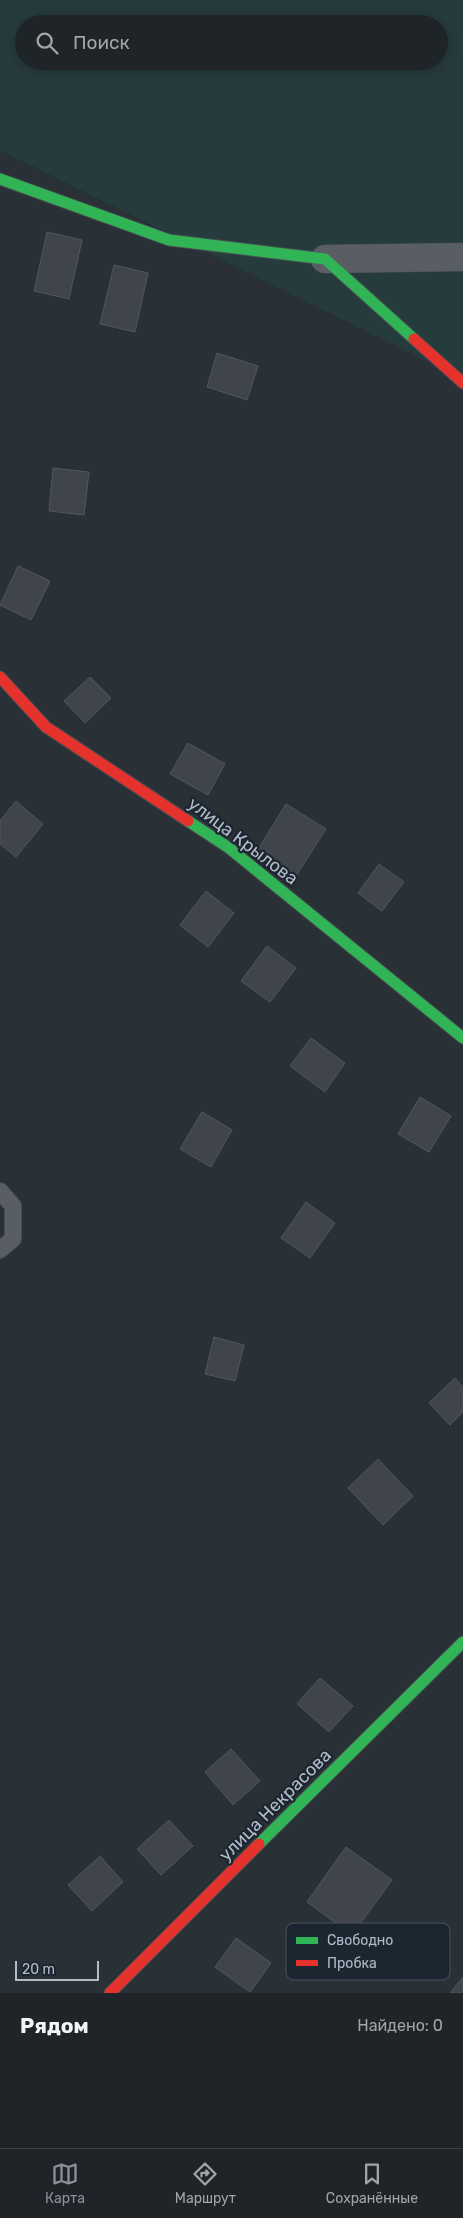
<!DOCTYPE html>
<html lang="ru">
<head>
<meta charset="utf-8">
<style>
	body { margin:0; font-family:Rubik,sans-serif; background:#2c3034; color:#f1f3f6 }
	.scale { position:absolute; left:15px; bottom:12px; width:84px; box-sizing:border-box; padding-left:5px; border:2px solid #b2bcc8; border-top:0; font-size:14px; line-height:18px; white-space:nowrap; color:#b2bcc8; -webkit-text-stroke:4px #1c2631; paint-order:stroke }
	.list { margin:0; padding:0; list-style:none }
	h2 { display:flex; justify-content:space-between; align-items:center; height:65px; margin:0; padding:0 20px; font-size:21px }
	h2 small { font-size:16px; font-weight:400; color:#a1a4a8 }
	.icon { flex:none; width:28px; height:28px; fill:none; stroke:currentColor; stroke-width:2; stroke-linecap:round; stroke-linejoin:round }
	.map { position:relative; flex:none; width:463px; height:1993px; overflow:hidden }
	.search { position:absolute; background:#1f2428; box-shadow:0 2px 12px #0003; left:15px; right:15px; top:15px; height:55px; display:flex; align-items:center; gap:12px; box-sizing:border-box; padding:0 18px; border-radius:28px; color:#a1a4a8; font-size:19px }
	.sheet { height:155px; background:#1f2428 }
	nav { display:flex; justify-content:space-around; align-items:center; box-sizing:border-box; height:70px; border-top:1px solid #3c4145; background:#1f2428; font-size:14px; color:#a1a4a8 }
	nav a { display:grid; justify-items:center; gap:2px }
	nav .on { color:#8c9099 }
	.map>svg:first-child { display:block }
	.green { fill:#263b3c; fill-rule:evenodd }
	.building { fill:#40454b; stroke:#51575e }
	.lines { fill:none; stroke-linecap:round; stroke-linejoin:round }
	.lane-casing { stroke:#474c51; stroke-width:18 }
	.street-casing { stroke:#474c51; stroke-width:29 }
	.fast-casing { stroke:#474c51; stroke-width:13 }
	.jam-casing { stroke:#474c51; stroke-width:13 }
	.lane { stroke:#595e64; stroke-width:16 }
	.street { stroke:#595e64; stroke-width:28 }
	.fast { stroke:#30b455; stroke-width:11 }
	.jam { stroke:#e5322d; stroke-width:11 }
	.labels { text-anchor:middle; dominant-baseline:central; stroke-width:4.5; stroke-linejoin:round; paint-order:stroke }
	.street-label { font-size:18px; fill:#b2bcc8; stroke:#1c2631 }
	.key { fill:#1c2631; stroke:#49535e; stroke-width:1 }
	.key-label { font-size:14px; fill:#b2bcc8 }
</style>
</head>
<body>
<div class="map">
<svg width="463" height="1993" viewBox="0 0 463 1993">
	<rect width="100%" height="100%" fill="#293036"/>
	<path class="green" d="M0,0H463V379L0,150ZM24,24H439V61H24Z"/>
	<path class="building" d="M47,232L82,240L69,299L34,291Z
		M114,265L148,273L135,332L100,324Z
		M217,353L258,366L247,400L207,387Z
		M53,468L89,472L84,515L49,511Z
		M18,566L50,581L31,620L0,605Z
		M90,677L111,698L85,723L64,701Z
		M188,743L225,764L208,795L170,774Z
		M16,801L43,824L16,857L0,844V821Z
		M286,804L326,829L296,876L257,851Z
		M379,864L404,882L382,911L358,893Z
		M206,891L234,913L208,947L180,925Z
		M267,946L296,968L270,1002L241,981Z
		M311,1038L345,1063L325,1092L290,1066Z
		M420,1097L451,1116L429,1152L398,1134Z
		M202,1112L232,1130L211,1167L180,1149Z
		M306,1202L335,1223L310,1258L281,1238Z
		M214,1337L244,1345L235,1381L205,1374Z
		M455,1378L463,1387V1412L450,1425L429,1403Z
		M378,1459L413,1496L383,1525L348,1488Z
		M320,1678L353,1706L329,1732L297,1704Z
		M231,1749L260,1781L233,1805L205,1772Z
		M169,1820L193,1846L161,1875L137,1849Z
		M346,1847L392,1880L352,1935L307,1902Z
		M100,1856L123,1882L92,1911L68,1885Z
		M236,1938L271,1963L250,1992L215,1967Z
		M463,1977V1993H450Z"/>
	<g class="lines">
		<defs>
			<path id="lane" d="M0,1191L13,1206V1239L0,1250"/>
			<path id="street" d="M325,259L463,257"/>
			<path id="fast" d="M0,179L169,240L325,259L414,339
				M188,821L229,848L463,1038
				M259,1844L463,1642"/>
			<path id="jam" d="M414,339L463,383
				M0,677L46,727L188,821
				M110,1993L259,1844"/>
		</defs>
		<use href="#lane" class="lane-casing"/>
		<use href="#street" class="street-casing"/>
		<use href="#fast" class="fast-casing"/>
		<use href="#jam" class="jam-casing"/>
		<use href="#lane" class="lane"/>
		<use href="#street" class="street"/>
		<use href="#fast" class="fast"/>
		<use href="#jam" class="jam"/>
	</g>
	<g class="labels">
		<g class="street-label">
			<text transform="translate(243 841) rotate(37)">улица Крылова</text>
			<text transform="translate(275 1805) rotate(-45)">улица Некрасова</text>
		</g>
	</g>
	<rect x="286" y="1923" width="164" height="57" rx="8" class="key"/>
	<rect x="296" y="1937" width="22" height="7" fill="#30b455"/>
	<rect x="296" y="1960" width="22" height="6" fill="#e5322d"/>
	<g class="key-label">
		<text x="327" y="1945">Свободно</text>
		<text x="327" y="1968">Пробка</text>
	</g>
</svg>
<div class="scale">20 m</div>
<div class="search"><svg class="icon" aria-label="search" viewBox="0 0 24 24"><circle cx="10" cy="10" r="6"/><path d="M15 15l6 6"/></svg>Поиск</div>
</div>
<section class="sheet">
<h2>Рядом<small>Найдено: 0</small></h2>
<ul class="list">
</ul>
</section>
<nav>
<a class="on"><svg class="icon" aria-label="map" viewBox="0 0 24 24"><path d="M3 6l6-2 6 2 6-2v14l-6 2-6-2-6 2zM9 4v14M15 6v14"/></svg>Карта</a>
<a><svg class="icon" aria-label="directions" viewBox="0 0 24 24"><path d="M12 3l9 9-9 9-9-9zM9 14v-3h6M13 9l2 2-2 2"/></svg>Маршрут</a>
<a><svg class="icon" aria-label="saved" viewBox="0 0 24 24"><path d="M7 4h10v16l-5-4-5 4z"/></svg>Сохранённые</a>
</nav>
</body>
</html>
